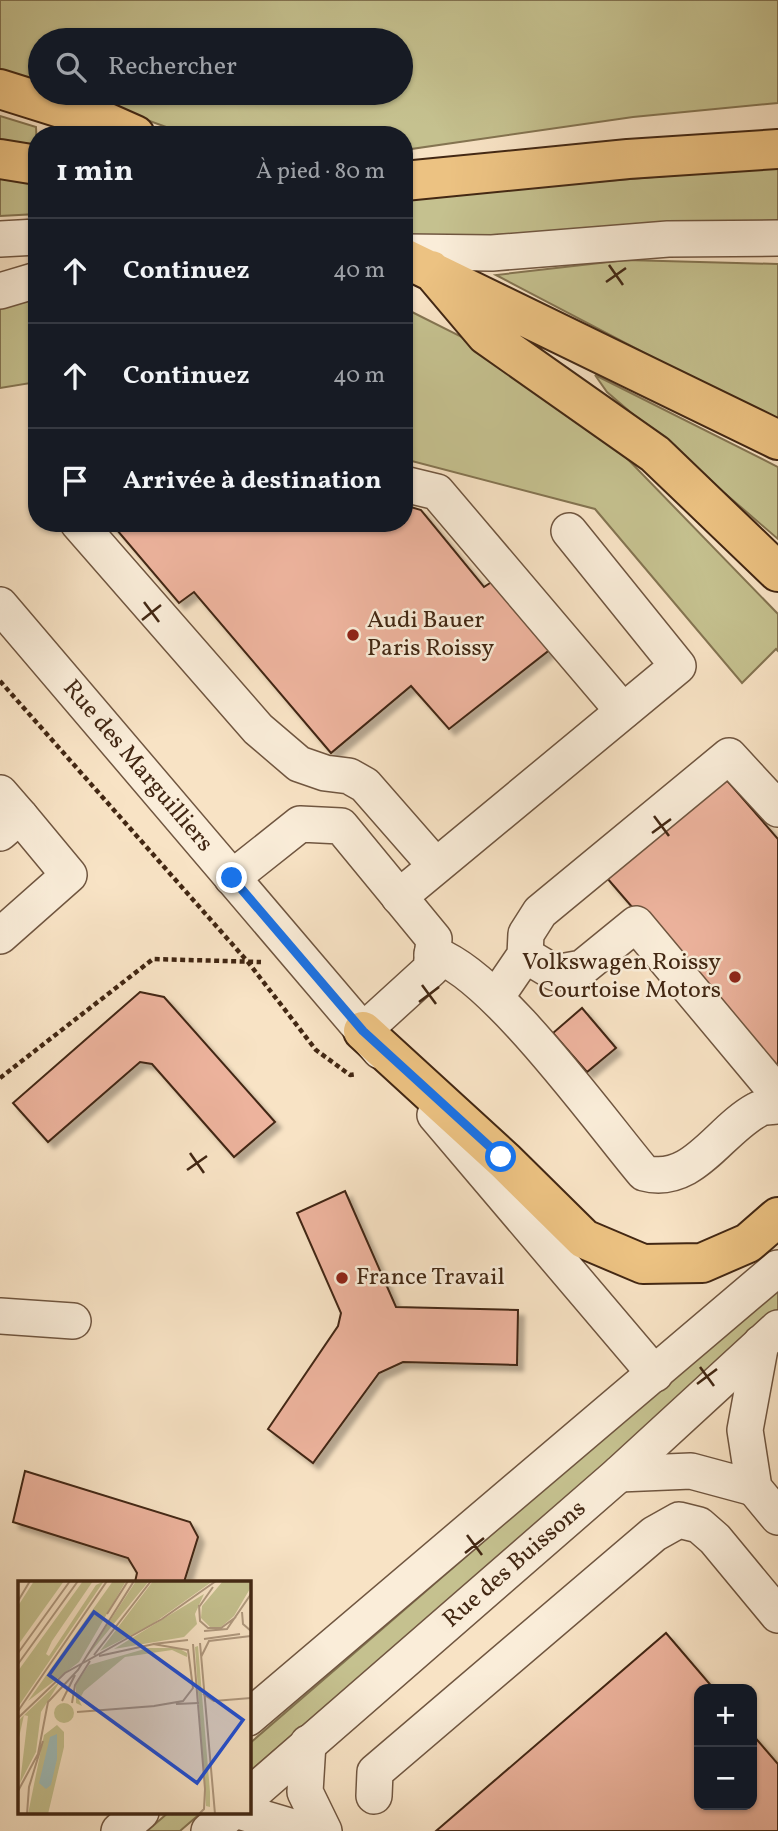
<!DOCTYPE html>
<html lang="fr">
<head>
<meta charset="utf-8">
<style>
	body { margin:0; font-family:Vollkorn,serif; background:#20242c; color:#f1f3f6 }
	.controls { position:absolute; right:21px; bottom:21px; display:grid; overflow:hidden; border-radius:14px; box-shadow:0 2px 5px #0004 }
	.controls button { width:63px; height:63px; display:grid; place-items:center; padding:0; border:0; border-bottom:2px solid #363941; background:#171b24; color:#f1f3f6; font:35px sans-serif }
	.stop { position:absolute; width:21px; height:21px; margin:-16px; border:5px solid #1a73e8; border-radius:50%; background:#fff }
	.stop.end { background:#1a73e8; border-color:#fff; box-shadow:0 2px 7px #0008 }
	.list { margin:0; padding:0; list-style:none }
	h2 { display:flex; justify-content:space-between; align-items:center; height:91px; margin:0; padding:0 28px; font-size:30px }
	h2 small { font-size:23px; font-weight:400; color:#9ea1a6 }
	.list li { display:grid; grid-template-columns:46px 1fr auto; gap:21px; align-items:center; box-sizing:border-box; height:105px; padding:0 28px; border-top:2px solid #363941 }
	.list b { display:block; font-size:26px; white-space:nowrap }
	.list em { font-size:23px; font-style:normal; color:#9ea1a6 }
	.icon { flex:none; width:38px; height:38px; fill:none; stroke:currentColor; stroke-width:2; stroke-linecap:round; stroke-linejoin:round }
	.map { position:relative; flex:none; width:778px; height:1831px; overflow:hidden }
	.search { position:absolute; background:#171b24; box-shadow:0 2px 5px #0004; left:28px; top:28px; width:385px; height:77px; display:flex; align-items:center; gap:18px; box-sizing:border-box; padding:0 24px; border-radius:38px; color:#9ea1a6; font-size:26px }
	.panel { position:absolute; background:#171b24; box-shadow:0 2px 5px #0004; left:28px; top:126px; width:385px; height:406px; border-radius:28px }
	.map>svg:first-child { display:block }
	.green { fill:#c5c18f; stroke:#847451; stroke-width:2 }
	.building { fill:#edb39d; stroke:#422713; stroke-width:2; filter:url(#shadow) }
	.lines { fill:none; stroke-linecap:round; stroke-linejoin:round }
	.minor-casing { stroke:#705640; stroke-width:38 }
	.major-casing { stroke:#422713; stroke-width:42 }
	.path { stroke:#422713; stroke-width:4.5; stroke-dasharray:5 3.5; stroke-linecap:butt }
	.minor { stroke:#faedd9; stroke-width:35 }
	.major { stroke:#ecc282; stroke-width:38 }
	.route { stroke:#1a73e8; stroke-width:9 }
	.ticks { fill:none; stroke:#422713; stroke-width:2.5 }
	.poi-dot { fill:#8f2418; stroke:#faedd9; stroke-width:2.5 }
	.labels { text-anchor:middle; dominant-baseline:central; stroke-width:5; stroke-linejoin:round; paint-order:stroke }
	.poi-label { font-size:24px; fill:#422713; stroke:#faedd9; text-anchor:start }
	.street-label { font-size:24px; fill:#422713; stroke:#faedd9 }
	.inset-road { fill:none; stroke:#af987e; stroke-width:2 }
	.view { fill:#1d4ed8; fill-opacity:0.15; stroke:#1d4ed8; stroke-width:3.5 }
	.inset-edge { fill:none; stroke:#422713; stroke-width:3.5 }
</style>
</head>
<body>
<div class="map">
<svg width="778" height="1831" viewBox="0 0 778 1831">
	<defs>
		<filter id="shadow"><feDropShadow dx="6" dy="6" stdDeviation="2" flood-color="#0004"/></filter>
	</defs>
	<rect width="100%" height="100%" fill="#f8e3c5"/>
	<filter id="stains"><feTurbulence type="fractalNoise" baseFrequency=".00286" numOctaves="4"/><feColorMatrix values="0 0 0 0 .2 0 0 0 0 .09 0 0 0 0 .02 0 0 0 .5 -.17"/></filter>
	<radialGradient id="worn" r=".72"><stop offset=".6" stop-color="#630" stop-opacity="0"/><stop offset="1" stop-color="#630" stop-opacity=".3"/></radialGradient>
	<path class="green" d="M0,0H778V103L633,117L404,150V135H188L73,93H401V40H40V82L0,69Z
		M0,116L36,127L37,151L0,146Z
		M778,167V223L419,238L404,231V197Z
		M0,173L37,178V214L0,216Z
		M626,260L778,264V423L496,275Z
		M37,288V382L0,388V302Z
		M404,308L460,336L615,446L778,614V651L776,649L742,683L595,509L404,459Z
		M595,375L778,467V539L607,392Z
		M778,1287V1317L249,1772V1744Z
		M169,1812H202L180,1831H147Z"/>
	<path class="building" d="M404,505L421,510L484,587L496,579L552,648L449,729L411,686L331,753L194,592L179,603L111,523H404Z
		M724,777L778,839V1076L607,878Z
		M140,992L164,997L275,1122L234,1157L152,1064L140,1062L48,1142L13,1103Z
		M582,1008L616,1048L587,1072L553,1033Z
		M345,1191L396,1307L518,1310L517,1365L403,1362L379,1373L313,1463L268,1429L338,1326L341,1313L297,1213Z
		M25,1471L190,1522L198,1537L184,1582H135L137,1573L128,1558L13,1522Z
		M666,1633L714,1689H699V1805H752V1734L778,1764V1831H436Z"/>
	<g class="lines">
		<defs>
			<g id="minor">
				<path d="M0,239L37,237"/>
				<path d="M404,252L492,253L668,239L778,238"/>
				<path d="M0,291L37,280"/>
				<path d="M404,484L437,492L623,711"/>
				<path d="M78,523L258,729L299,764L325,773L349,776L365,785L435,865"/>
				<path id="s1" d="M0,605L380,1051"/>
				<path d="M0,793L20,816L0,833"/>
				<path d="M232,878L300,824L341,826L434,939L431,969L363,1031"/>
				<path d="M399,897L678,666L569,531"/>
				<path d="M0,936L69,875L20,816"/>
				<path d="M432,954C492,970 600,1121 644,1173C693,1186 718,1131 757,1110C763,1106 771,1107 778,1106"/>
				<path d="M525,955L555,973L582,968L636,924L778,1094"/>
				<path d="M497,996L525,955L526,934L540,912L729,756L778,809"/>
				<path d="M435,1115L655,1374"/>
				<path d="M0,1316L73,1321"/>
				<path d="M761,1343L745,1430L754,1488L778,1517"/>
				<path d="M619,1474L691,1471L754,1488"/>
				<path d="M248,1718L778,1268"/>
				<path d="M308,1743L305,1792L324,1831"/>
				<path d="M374,1796L375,1772L654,1534L679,1520L699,1525L715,1539L778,1615"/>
				<path id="s2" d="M248,1797L619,1474L778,1328"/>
				<path d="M242,1812L306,1831"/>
				<path d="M119,1831L141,1812"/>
				<path d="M209,1831L232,1812"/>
			</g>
			<path id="major" d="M0,89L108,123L135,135
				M0,159L37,165
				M404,181L628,159L778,149
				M404,258L778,440
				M431,270L486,335L655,454L778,572
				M363,1031L505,1161L584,1239L643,1264L702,1263L748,1243L778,1217"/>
		</defs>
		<use href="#minor" class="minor-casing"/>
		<use href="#major" class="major-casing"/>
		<path class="path" d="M0,681L248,962L316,1050L350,1075L357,1074
			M0,1078L153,959L261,962"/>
		<use href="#minor" class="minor"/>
		<use href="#major" class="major"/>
	</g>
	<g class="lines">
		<path class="route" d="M232,878L363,1031L501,1157"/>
	</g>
	<path class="ticks" d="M609,265L623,285M606,282L626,268M144,602L159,622M142,620L161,605M654,816L669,836M652,833L671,819M422,985L436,1004M419,1002L439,987M190,1153L204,1173M187,1170L207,1156M700,1367L714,1386M697,1384L717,1369M467,1535L482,1555M465,1553L484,1538"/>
	<g class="poi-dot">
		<circle cx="353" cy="635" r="7"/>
		<circle cx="735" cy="977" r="7"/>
		<circle cx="342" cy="1278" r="7"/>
	</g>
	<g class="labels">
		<g class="poi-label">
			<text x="367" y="621">Audi Bauer<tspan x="367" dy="28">Paris Roissy</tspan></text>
			<text x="721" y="963" text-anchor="end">Volkswagen Roissy<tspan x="721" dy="28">Courtoise Motors</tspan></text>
			<text x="356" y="1278">France Travail</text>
		</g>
		<g class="street-label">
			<text stroke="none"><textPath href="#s1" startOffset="212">Rue des Marguilliers</textPath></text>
			<text stroke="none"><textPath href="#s2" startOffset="354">Rue des Buissons</textPath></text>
		</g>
	</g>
	<g transform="translate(18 1581)">
		<rect width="233" height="233" fill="#f8e3c5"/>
		<path d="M16,0H46L0,64V25ZM65,0H75L34,60L28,73L31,75L78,4L86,0L0,126V90ZM95,0H108L61,81L10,120ZM118,0H131L67,78ZM135,0H195L133,44L82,70ZM205,0H233V6L216,35L203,46H192L183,37L184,25ZM186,13L177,33L179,43L166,56L96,68ZM180,65L192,211V226L188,225L177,66ZM130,67H160L169,72V76L154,69L107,76L66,110L61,119L64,125L58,122V103L71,84ZM43,99L23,131L18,171L2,202L10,135L6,134L0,161V141L3,137ZM36 132a10 10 0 1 1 20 0a10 10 0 1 1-20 0ZM39,144L46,151V166L30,233H10L26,154Z" fill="#c5c18f"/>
		<path d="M39,153V178L33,204L28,208L21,202L32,156Z" fill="#9fbdba"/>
		<path class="inset-road" d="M0,20L12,0M181,24L182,40L190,47H203L218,36M181,26L195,6M224,31L225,43L233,50M89,33L110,0M186,50L209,48L233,13M186,58L222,53M182,62L197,233M135,63L170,69L175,107L165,120L136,125M135,63L170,59M175,63L187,208L186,228L181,233M0,72L52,0M76,74L133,0M81,75L136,63M183,76L191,60L233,55M0,83L60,0M185,113L196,120L233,117M44,120L57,94M54,122L57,104L72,80M158,123L181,122M0,130L89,0M59,131L137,125M0,137L47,92L144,38L198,0M0,210L20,173L30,121L60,89L116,0M9,233L11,206L25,160"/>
		<path class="view" d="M76,31L225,139L179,202L31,94Z"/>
		<rect width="233" height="233" class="inset-edge"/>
	</g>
	<rect width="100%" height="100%" filter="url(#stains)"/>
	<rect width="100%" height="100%" fill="url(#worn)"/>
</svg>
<div class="controls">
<button>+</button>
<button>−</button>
</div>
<div class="stop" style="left:501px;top:1157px"></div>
<div class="stop end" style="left:232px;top:878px"></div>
<div class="search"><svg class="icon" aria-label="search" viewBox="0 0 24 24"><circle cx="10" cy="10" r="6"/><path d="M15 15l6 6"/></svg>Rechercher</div>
<section class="panel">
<h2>1 min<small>À pied · 80 m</small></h2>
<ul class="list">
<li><svg class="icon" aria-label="ahead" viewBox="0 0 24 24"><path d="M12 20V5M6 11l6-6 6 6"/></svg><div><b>Continuez</b></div><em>40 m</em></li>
<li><svg class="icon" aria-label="ahead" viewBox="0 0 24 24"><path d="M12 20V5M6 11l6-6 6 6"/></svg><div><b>Continuez</b></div><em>40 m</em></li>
<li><svg class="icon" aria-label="arrive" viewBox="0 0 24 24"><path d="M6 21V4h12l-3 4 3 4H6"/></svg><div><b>Arrivée à destination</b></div></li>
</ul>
</section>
</div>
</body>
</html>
